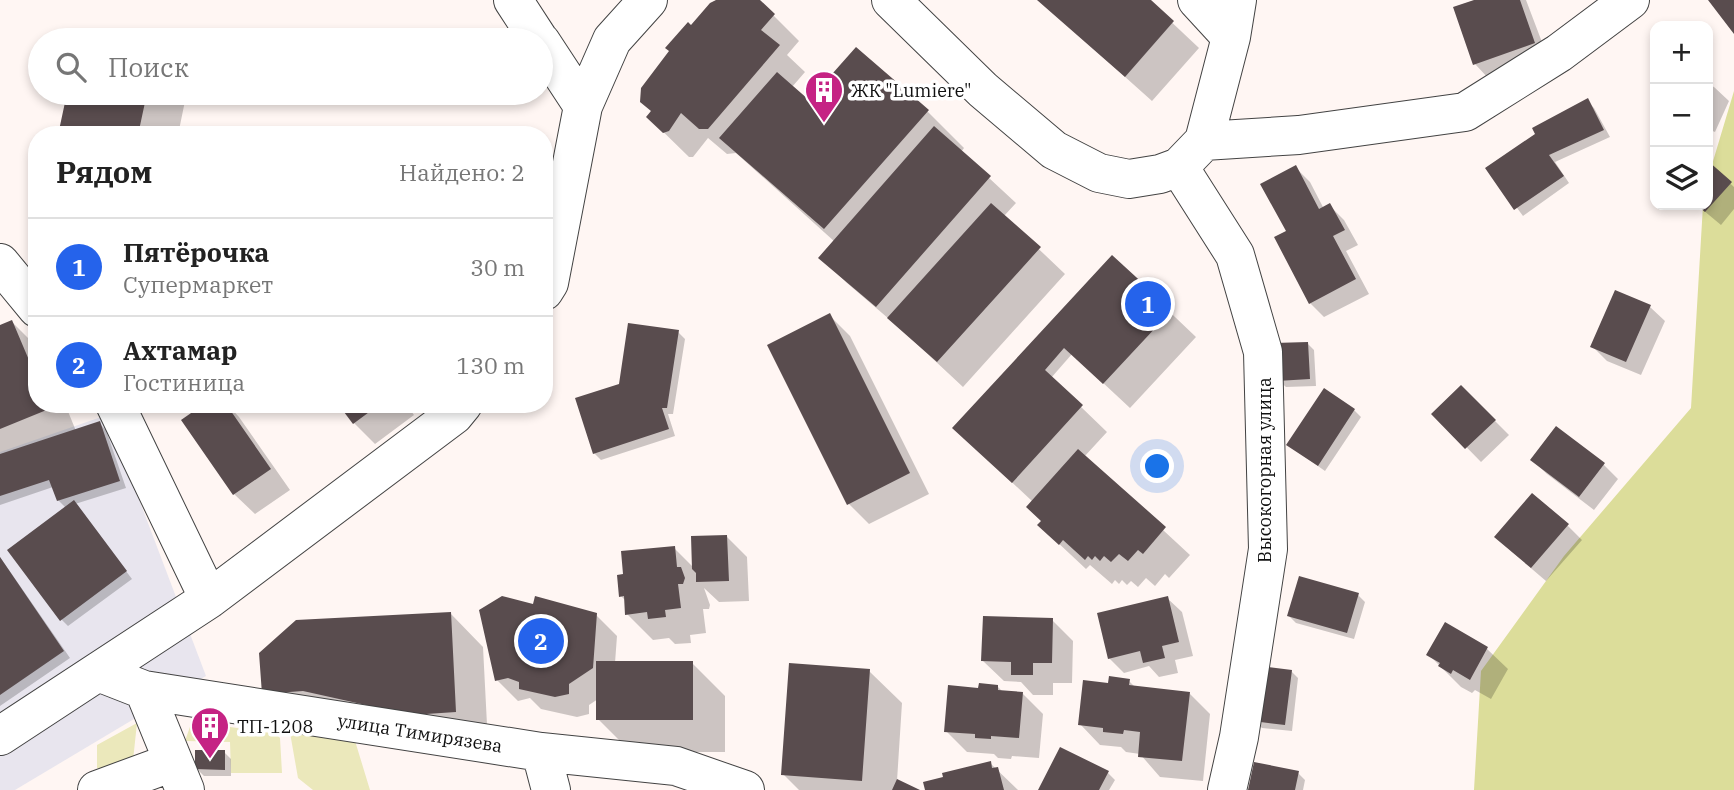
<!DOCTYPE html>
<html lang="ru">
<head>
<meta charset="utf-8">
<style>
	body { margin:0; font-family:"IBM Plex Serif",serif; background:#f2f2f2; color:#222 }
	.controls { position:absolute; right:21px; top:21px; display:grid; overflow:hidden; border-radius:14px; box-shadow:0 4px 10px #0003 }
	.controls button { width:63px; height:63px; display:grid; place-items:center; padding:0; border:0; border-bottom:2px solid #e0e0e0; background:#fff; color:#222; font:35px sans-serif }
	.you { position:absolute; left:1158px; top:467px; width:24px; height:24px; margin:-18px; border:5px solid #fff; border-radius:50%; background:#1a73e8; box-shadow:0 0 0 10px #1a73e833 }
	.badge { display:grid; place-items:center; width:46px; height:46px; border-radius:50%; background:#2563eb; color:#fff; font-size:23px; font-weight:700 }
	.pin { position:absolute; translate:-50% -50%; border:4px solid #fff; box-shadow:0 2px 7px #0006 }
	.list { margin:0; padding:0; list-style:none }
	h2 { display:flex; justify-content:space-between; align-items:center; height:91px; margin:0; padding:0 28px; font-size:30px }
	h2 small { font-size:23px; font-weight:400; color:#767676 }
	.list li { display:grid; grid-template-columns:46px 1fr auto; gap:21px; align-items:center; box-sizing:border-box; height:98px; padding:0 28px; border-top:2px solid #e0e0e0 }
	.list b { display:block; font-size:26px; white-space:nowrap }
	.list p { margin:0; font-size:23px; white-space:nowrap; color:#767676 }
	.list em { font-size:23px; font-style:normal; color:#767676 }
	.icon { flex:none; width:38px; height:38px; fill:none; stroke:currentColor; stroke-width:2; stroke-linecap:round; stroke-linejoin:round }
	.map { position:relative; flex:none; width:1734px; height:790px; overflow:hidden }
	.search { position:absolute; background:#fff; box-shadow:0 4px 10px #0003; left:28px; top:28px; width:525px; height:77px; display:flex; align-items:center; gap:18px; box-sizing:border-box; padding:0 24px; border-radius:38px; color:#767676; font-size:26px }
	.panel { position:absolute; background:#fff; box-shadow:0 4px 10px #0003; left:28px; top:126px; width:525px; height:287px; border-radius:28px }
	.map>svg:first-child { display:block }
	.industrial { fill:#e8e5ee }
	.green { fill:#ebe8bb }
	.forest { fill:#dcdd9a }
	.shadow { fill:#0003 }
	.building { fill:#594c4e }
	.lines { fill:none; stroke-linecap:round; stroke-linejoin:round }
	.minor-casing { stroke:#434343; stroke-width:40 }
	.minor { stroke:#fff; stroke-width:38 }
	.labels { text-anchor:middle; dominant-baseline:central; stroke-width:7; stroke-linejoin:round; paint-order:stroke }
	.poi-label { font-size:18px; fill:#101010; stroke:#fff; text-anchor:start }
	.street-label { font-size:18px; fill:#101010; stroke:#fff }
</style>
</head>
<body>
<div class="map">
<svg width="1734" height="790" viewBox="0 0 1734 790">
	<rect width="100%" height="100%" fill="#fff6f3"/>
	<path class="industrial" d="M107,415L206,676L15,790H0V452Z"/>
	<path class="green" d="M192,721L276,734L280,738L282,773H231L230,742L185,741Z
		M137,723L132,770L97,768V745Z
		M289,727L352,731L370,790H313L298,778Z"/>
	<path class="forest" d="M1734,91V790H1474L1481,671L1564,556L1691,408L1703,205H1708V178Z"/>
	<path class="shadow" d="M719,0H758L799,41L787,55L805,72L792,87L809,103L927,111L964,148L961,152L1016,203L1004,216L1065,274L963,387L903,331L847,283L821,258L835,242L736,153L727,154L708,138L693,157H689L648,117L691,28Z
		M1039,0H1148L1199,48L1152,101Z
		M1479,0H1526L1548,58L1489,79L1475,64Z
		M1708,84L1714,87L1729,101L1715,132L1708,129Z
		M69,93H177L185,101L178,135H59Z
		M1587,101L1594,108L1610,137L1555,162L1569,183L1523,216L1488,169Z
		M1708,163L1734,187V209L1721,225L1697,205H1708Z
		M1295,167L1310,182L1324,209L1330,206L1344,220L1358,245L1346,251L1369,294L1324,317L1310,303L1288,232Z
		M1112,257L1196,337L1130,408L1072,354L1051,378L1107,432L1084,457L1190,555L1169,578L1165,574L1155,586L1146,578L1138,587L1131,581L1127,585L1122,580L1119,584L1115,580L1112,584L1090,565L1086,569L1039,525L1042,522L1033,502L954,428Z
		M1616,292L1650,307L1665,321L1641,375L1607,361L1592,346Z
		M829,315L850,336L929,494L869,524L849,504Z
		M12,322L37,347V404H65L76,431L99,423L106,430L126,488L75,504L132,579L68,626L62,620L66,508L58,500L53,487L0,505V327Z
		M678,332L685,339L673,414H668L675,436L601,460L594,453L621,385Z
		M1307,343L1314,350L1316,386L1286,387L1278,380Z
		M1461,387L1509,435L1481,462L1434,414Z
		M207,404H227L239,417L290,490L255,514L234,494Z
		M340,404H406L414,415L375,444L354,423Z
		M1354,410L1361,417L1325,471L1288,445Z
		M1532,460L1603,464L1618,479L1594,510L1547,474Z
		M1567,525L1582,540L1546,581L1511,551Z
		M726,536L747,557L749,601L719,602L704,588L710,605L709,609H703L706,633L690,635L691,643L675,644L669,638L653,640L627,614L626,601L621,596L625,575L674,548L694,568Z
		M0,557L70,658L0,706Z
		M1358,595L1365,602L1354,639L1296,623L1289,616Z
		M1167,598L1182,612L1193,656L1175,660L1178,673L1159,677L1149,666L1124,673L1109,658Z
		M535,606L596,615L617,636L615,663H692L725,696V752H631L598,719V699L589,705V714L577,717L541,709L530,698L518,701L497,680Z
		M451,614L483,647L488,744L264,693Z
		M1052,620L1073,641L1072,683H1053V695H1033L1021,682L1004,681L983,661Z
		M1445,625L1487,649L1508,669L1491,699L1475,690L1472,693L1461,687L1428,654Z
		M869,671L902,703L897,781L916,790H799L783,774Z
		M1291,671L1298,678L1292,731L1262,728L1255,721Z
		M1129,681L1136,688L1189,693L1210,714L1203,781L1160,777L1140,754L1126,752L1121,747L1100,745L1080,724L1109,685Z
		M997,686L1003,692L1022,693L1043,714L1039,758L1012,756L1011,759L998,758L994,754L967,752L946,731L980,690Z
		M224,752L231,759V776H204L197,769Z
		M990,763L1018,790H927Z
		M1108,773L1115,780L1109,790H1040Z
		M1298,773L1305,780L1303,790H1250Z"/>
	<path class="building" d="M716,0H760L775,14L761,30L780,45L708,129H699L681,113L669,131L663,133L646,117L651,111L640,102L641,88L669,51L665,48L688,22L691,25L710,3Z
		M1037,0H1151L1174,21L1125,77Z
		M1474,0H1520L1535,43L1473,65L1453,7Z
		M1708,0H1734V34Z
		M856,47L929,110L824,229L719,138L777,72L809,100Z
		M67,93H147L138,135H58Z
		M1588,98L1604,130L1549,155L1564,176L1514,210L1485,168L1535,134L1532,128Z
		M934,126L991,176L876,307L818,258Z
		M1708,161L1732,182L1705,212L1697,205H1708Z
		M1296,165L1319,209L1330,203L1345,230L1333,236L1356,279L1309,304L1274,237L1286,231L1260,184Z
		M991,203L1041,247L937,362L887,318Z
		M36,234H37V289L24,287Z
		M1112,255L1172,310L1103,384L1064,348L1045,370L1083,405L1012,483L952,428Z
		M1615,290L1651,305L1626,362L1590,347Z
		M830,313L910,473L847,505L767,345Z
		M12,320L37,379V404H47L49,409L0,429V325Z
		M628,323L679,330L667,408H662L669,429L593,454L575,398L619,384Z
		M1308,342L1310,379L1277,381L1274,343Z
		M1461,385L1496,420L1465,449L1431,414Z
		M1324,388L1355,409L1318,466L1286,445Z
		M204,404H226L271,469L233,495L181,420Z
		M338,404H380L353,424Z
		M100,421L120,481L57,501L49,480L0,496V454Z
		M1556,426L1605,463L1579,497L1530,460Z
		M1078,449L1166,527L1143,554L1138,550L1128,561L1119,554L1111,562L1104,556L1100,561L1095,556L1092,560L1088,556L1085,560L1063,540L1059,545L1037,525L1041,521L1026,507Z
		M1532,493L1569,524L1531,568L1494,537Z
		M74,500L127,571L60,621L7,550Z
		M727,535L729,581L696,582V573L692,569L691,536Z
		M675,546L677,567H681L685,578L683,584H678L681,608L665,610L666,617L648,619L647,612L625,615L624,596L619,597L617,575L623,574L621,551Z
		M0,557L64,651L0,695Z
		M1299,576L1359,593L1347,633L1287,616Z
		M502,596L533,604L535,596L597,613L593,668L569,684V694L555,697L519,689V682L508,678L495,681L479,610Z
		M1168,596L1179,642L1162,646L1165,658L1143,663L1140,651L1108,659L1097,613Z
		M451,612L456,712L411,715L303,691L262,694L259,653L296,620Z
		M983,616L1053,618L1052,663H1033V675H1011V662L981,661Z
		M1445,622L1488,647L1470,680L1453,670L1451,674L1438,666L1440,663L1426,655Z
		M596,661H693V720H596Z
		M789,663L870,669L862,781L781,775Z
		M1260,666L1292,670L1285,725L1253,721Z
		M1109,676L1130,679L1129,685L1190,692L1182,761L1138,757L1140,732L1124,730L1123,734L1103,732V728L1078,725L1083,680L1108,683Z
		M979,683L998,685V690L1023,692L1019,738L991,736V739L975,738V734L944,732L948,685L978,688Z
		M1060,747L1109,771L1099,790H1038Z
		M195,750H225V770L195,769Z
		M991,761L992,768L998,767L1004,790H925L923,782L943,777L942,773Z
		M1254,762L1299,771L1295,790H1248Z
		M897,779L920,790H892Z"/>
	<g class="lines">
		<defs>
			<path id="minor" d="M513,0L539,40
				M891,0L983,90L1054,150L1099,173L1129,179L1160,174L1179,167L1204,141L1231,37L1237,0
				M1197,0L1231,37
				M541,42L583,106
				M1204,141L1299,135L1465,112L1559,53L1630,0
				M1179,167L1235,255L1263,352L1268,549L1239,737L1227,790
				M0,263L37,308
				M544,291L549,283L583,106L612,40L648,0
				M115,404L209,599
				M98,672L144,690L541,752L551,790
				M144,690L185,790
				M0,736L209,599L454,415L463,404
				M541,752L676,766L745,790
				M97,790L173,762"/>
		</defs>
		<use href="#minor" class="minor-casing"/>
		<use href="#minor" class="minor"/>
	</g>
	<defs>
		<symbol id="building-pin" viewBox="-11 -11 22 30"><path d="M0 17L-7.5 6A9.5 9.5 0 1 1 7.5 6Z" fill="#c52384" stroke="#fff"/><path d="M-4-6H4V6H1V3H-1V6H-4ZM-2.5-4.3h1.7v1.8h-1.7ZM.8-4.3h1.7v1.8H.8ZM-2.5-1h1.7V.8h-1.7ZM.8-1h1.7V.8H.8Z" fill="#fff"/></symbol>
	</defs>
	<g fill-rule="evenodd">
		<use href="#building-pin" x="802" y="68" width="44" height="60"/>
		<use href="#building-pin" x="188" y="704" width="44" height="60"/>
	</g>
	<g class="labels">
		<g class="poi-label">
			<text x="851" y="90">ЖК "Lumiere"</text>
			<text x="237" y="726">ТП-1208</text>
		</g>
		<g class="street-label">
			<text transform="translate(1264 470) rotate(-90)">Высокогорная улица</text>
			<text transform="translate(420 733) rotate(9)">улица Тимирязева</text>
		</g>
	</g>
</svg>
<div class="controls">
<button>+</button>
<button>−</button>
<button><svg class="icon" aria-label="layers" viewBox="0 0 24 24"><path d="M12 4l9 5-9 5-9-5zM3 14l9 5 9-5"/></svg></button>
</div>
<div class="you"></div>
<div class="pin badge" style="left:1148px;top:304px">1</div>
<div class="pin badge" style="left:541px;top:641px">2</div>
<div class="search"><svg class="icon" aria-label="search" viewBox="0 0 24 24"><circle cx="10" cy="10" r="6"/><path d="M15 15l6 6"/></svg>Поиск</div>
<section class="panel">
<h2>Рядом<small>Найдено: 2</small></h2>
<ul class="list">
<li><span class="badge">1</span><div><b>Пятёрочка</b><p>Супермаркет</p></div><em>30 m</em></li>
<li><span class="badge">2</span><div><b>Ахтамар</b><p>Гостиница</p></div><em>130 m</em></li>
</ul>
</section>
</div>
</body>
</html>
